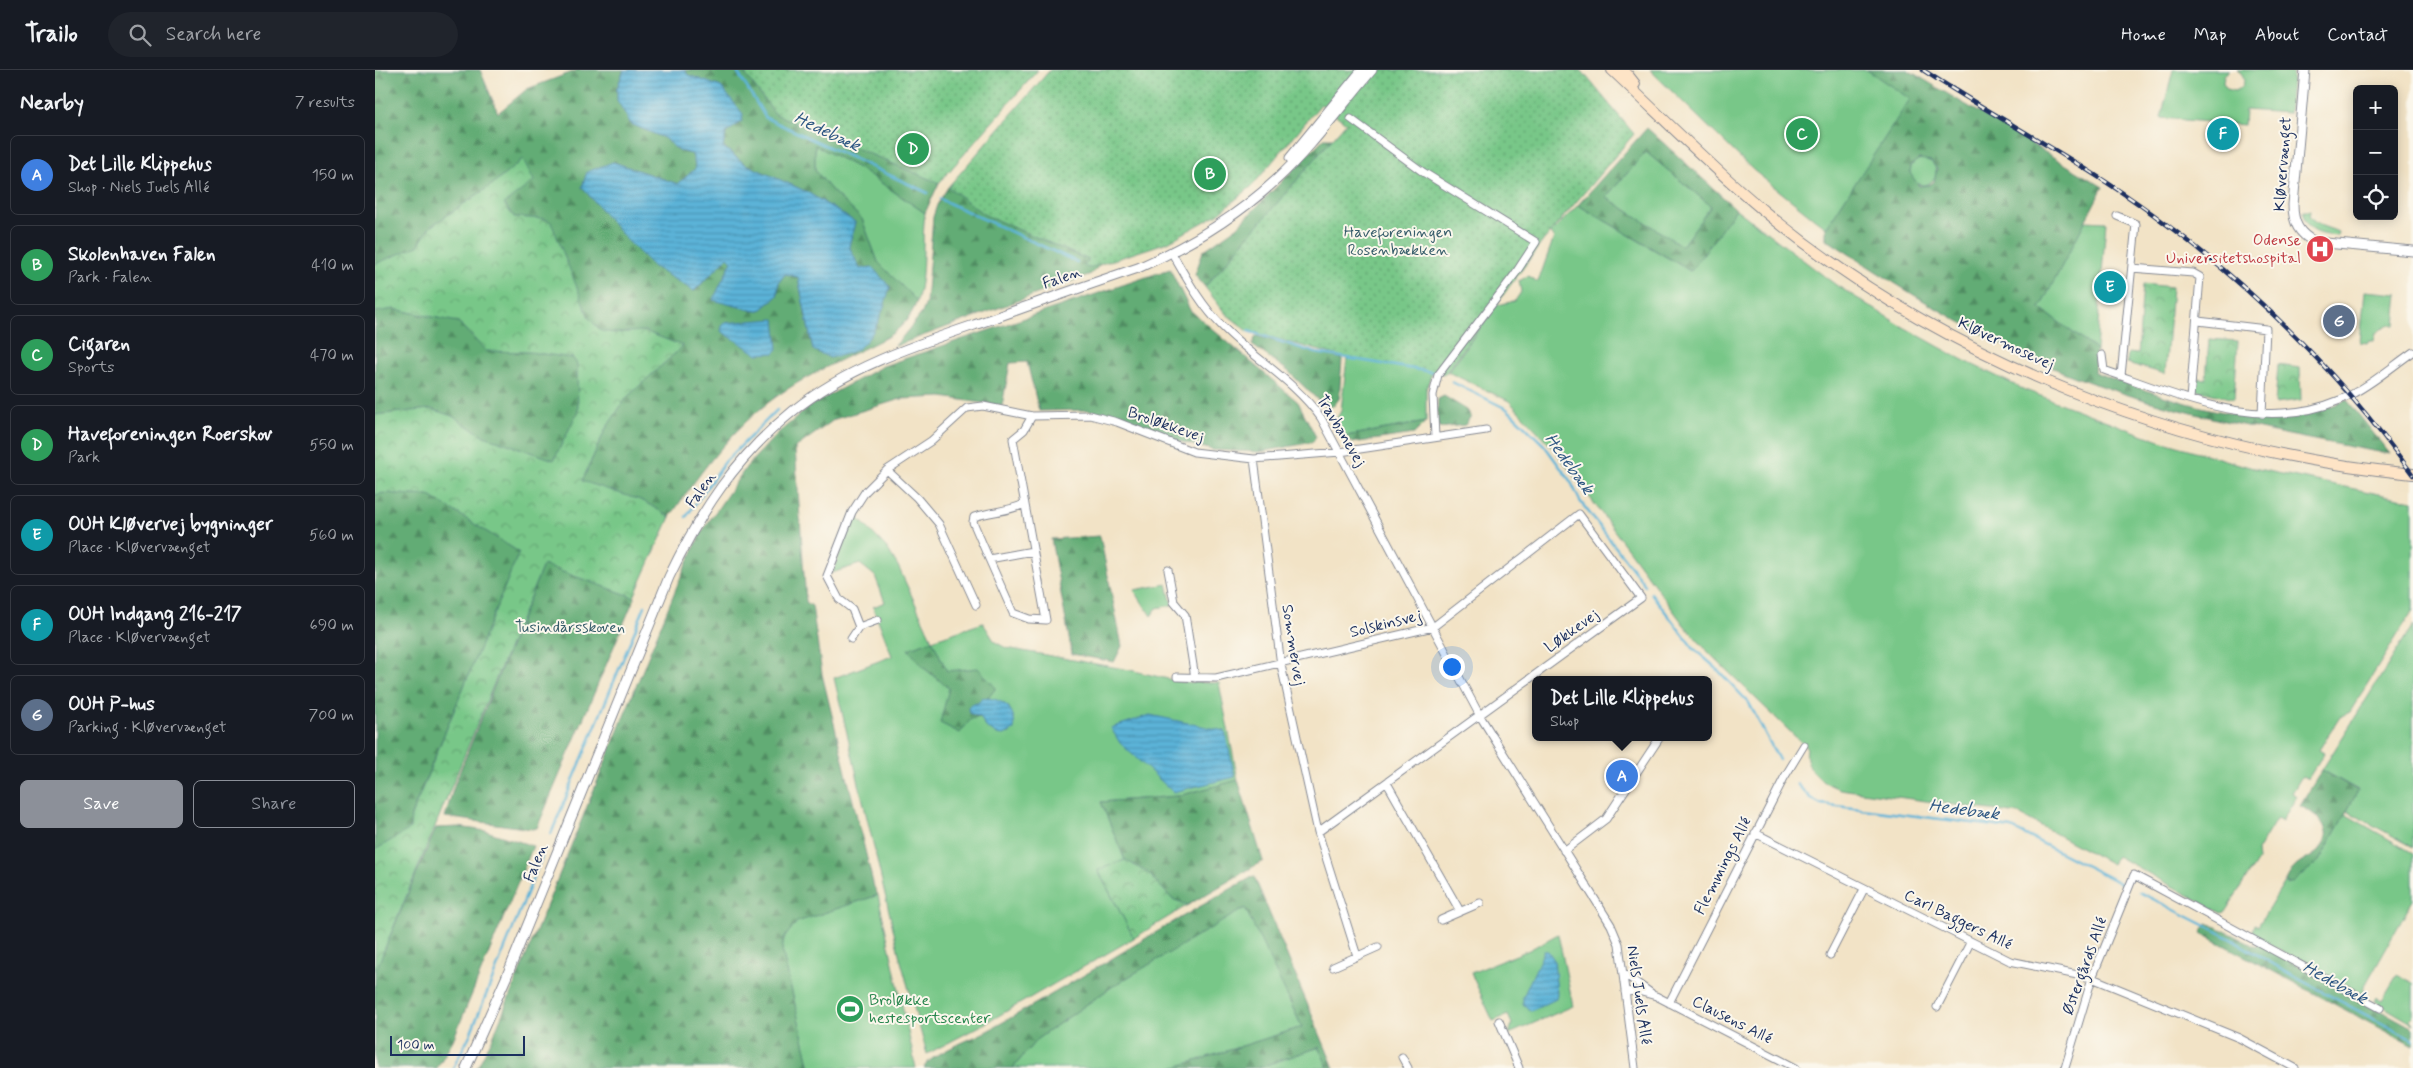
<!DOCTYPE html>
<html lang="en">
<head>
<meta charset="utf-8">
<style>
	body { margin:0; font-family:Mynerve,sans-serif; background:#20242c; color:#f1f3f6 }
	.controls { position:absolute; right:15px; top:15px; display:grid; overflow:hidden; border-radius:8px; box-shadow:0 2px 12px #0003 }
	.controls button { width:45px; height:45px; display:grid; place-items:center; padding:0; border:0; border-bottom:1px solid #363941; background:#171b24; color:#f1f3f6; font:25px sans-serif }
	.scale { position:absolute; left:15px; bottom:12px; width:135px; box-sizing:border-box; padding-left:5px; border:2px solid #1b2f5e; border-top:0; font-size:14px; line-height:18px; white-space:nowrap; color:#1b2f5e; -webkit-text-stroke:4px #fbf7ec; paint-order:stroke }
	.you { position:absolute; left:1076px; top:596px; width:18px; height:18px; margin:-12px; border:4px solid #fff; border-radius:50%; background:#1a73e8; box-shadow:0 0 0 8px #1a73e833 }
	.badge { display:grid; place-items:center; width:32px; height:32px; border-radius:50%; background:#8c9099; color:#fff; font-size:16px; font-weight:700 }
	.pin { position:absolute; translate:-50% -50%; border:2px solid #fff; box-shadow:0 1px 5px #0006 }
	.popup { position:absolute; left:1157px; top:606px; width:180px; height:65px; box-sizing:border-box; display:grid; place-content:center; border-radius:8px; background:#171b24; filter:drop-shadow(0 1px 4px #0005); font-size:16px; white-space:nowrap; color:#9ea1a6 }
	.popup b { font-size:19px; color:#f1f3f6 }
	.popup::after { content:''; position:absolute; left:50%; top:100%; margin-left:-10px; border:10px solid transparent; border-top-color:#171b24 }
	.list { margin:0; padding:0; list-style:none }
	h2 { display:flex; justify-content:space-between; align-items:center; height:65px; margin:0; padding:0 20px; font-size:21px }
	h2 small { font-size:16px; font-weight:400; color:#9ea1a6 }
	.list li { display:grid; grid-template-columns:32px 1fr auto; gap:15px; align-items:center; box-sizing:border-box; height:80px; margin:0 10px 10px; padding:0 10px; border:1px solid #363941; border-radius:8px }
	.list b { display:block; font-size:19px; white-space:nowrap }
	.list p { margin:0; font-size:16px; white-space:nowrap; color:#9ea1a6 }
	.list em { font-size:16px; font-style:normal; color:#9ea1a6 }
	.actions { display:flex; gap:10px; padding:15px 20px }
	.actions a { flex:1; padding:11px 0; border:1px solid #8c9099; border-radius:8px; text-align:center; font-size:18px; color:#8c9099 }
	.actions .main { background:#8c9099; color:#fff }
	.icon { flex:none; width:28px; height:28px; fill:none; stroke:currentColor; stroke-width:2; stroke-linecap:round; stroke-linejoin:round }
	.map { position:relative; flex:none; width:2038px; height:998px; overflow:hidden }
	header { display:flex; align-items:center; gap:30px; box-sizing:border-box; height:70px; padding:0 25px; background:#171b24; border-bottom:1px solid #363941 }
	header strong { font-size:24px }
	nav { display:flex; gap:28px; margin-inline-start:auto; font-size:18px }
	.search { width:350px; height:45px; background:#20242c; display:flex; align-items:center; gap:12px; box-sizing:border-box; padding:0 18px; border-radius:28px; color:#9ea1a6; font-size:19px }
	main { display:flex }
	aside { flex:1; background:#171b24 }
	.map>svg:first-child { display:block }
	.grass { fill:#78c788; stroke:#4a7b73; fill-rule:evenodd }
	.forest { fill:url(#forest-firs); stroke:#3e6e69; fill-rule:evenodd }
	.park { fill:url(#park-crowns); stroke:#4a7b73 }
	.garden { fill:url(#garden-dots); stroke:#4a7b73 }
	.water { fill:url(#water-rules); stroke:#3b719b }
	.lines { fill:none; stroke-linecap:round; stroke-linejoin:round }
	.stream { stroke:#5bb3d8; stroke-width:2.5 }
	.minor-casing { stroke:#868992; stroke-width:9 }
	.tertiary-casing { stroke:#868992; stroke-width:11 }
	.secondary-casing { stroke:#868992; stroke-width:12 }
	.minor { stroke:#fff; stroke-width:7 }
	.tertiary { stroke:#fff; stroke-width:9 }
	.secondary { stroke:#fee4c6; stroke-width:10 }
	.rail-casing { stroke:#1b2f5e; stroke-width:4.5 }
	.rail { stroke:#fbf7ec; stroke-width:2.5; stroke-dasharray:8; stroke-linecap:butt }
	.labels { text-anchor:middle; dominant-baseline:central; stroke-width:4; stroke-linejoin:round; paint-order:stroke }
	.street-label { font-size:16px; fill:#1b2f5e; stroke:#fbf7ec }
	.park-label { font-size:16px; fill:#375d6b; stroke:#fbf7ec }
	.health-label { font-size:16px; fill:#be3a42; stroke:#fbf7ec; text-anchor:end }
	.leisure-label { font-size:16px; fill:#27864d; stroke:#fbf7ec; text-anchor:start }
	.water-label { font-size:18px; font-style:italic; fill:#2e5783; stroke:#fbf7ec }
</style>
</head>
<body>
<header>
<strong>Trailo</strong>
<div class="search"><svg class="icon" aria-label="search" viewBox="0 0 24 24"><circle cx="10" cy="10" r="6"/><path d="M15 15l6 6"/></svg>Search here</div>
<nav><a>Home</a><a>Map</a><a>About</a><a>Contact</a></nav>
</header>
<main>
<aside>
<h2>Nearby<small>7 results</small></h2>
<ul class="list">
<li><span class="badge" style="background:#3f7fe0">A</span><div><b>Det Lille Klippehus</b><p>Shop · Niels Juels Allé</p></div><em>150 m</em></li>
<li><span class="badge" style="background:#2e9e5b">B</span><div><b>Skolenhaven Falen</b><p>Park · Falen</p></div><em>410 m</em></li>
<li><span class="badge" style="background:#2e9e5b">C</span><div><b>Cigaren</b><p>Sports</p></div><em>470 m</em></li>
<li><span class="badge" style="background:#2e9e5b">D</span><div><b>Haveforeningen Roerskov</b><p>Park</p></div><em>550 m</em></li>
<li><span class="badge" style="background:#0f9aa8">E</span><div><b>OUH Kløvervej bygninger</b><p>Place · Kløvervænget</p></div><em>560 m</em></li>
<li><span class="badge" style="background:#0f9aa8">F</span><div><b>OUH Indgang 216-217</b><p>Place · Kløvervænget</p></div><em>690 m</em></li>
<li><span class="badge" style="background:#5c6f8a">G</span><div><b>OUH P-hus</b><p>Parking · Kløvervænget</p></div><em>700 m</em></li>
</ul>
<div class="actions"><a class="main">Save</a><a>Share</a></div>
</aside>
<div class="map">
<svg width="2038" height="998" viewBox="0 0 2038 998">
	<defs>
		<pattern id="forest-firs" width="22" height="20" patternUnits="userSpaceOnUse" patternTransform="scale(1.25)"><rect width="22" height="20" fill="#62ac74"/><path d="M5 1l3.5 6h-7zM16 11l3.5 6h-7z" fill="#508c62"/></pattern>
		<pattern id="park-crowns" width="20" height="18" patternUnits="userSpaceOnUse" patternTransform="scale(1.25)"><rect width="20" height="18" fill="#78c788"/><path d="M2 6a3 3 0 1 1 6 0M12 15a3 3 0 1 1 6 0" fill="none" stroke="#62a272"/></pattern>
		<pattern id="garden-dots" width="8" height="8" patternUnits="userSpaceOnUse" patternTransform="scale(1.25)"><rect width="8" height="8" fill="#78c788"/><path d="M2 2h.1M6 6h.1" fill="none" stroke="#62a272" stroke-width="1.8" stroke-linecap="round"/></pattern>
		<pattern id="water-rules" width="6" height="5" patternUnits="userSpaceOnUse" patternTransform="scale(1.25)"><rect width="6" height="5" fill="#5bb3d8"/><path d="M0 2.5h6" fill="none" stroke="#4a92b2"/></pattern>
	</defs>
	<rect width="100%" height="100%" fill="#fbf7ec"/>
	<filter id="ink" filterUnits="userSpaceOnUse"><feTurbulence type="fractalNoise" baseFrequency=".02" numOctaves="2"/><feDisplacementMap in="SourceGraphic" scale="10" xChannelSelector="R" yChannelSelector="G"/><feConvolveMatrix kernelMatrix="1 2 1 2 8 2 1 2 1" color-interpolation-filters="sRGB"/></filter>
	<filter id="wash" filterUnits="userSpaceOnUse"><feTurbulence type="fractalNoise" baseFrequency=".0096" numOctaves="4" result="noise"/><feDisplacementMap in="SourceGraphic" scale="20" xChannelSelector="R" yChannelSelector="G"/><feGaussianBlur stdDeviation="1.12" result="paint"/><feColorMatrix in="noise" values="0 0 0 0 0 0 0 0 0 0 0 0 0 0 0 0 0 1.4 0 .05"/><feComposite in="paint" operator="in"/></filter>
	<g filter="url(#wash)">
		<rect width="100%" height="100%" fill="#f2e3c6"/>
		<path class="grass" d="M1275,0H1493L1536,29L1451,158L1378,100Z
			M1798,0H1855L1849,5L1848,13L1852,19L1860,21C1871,17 1872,6 1862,0H1918L1914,43L1870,40L1869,55L1786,48Z
			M440,75L489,101L550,143C546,173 551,203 542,231L503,192L487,149L457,121L440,100Z
			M1271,82L1336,136L1307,176L1231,127Z
			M1535 102a13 13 0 1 1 26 0a13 13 0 1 1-26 0Z
			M1203,135L1315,201L1361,139L1461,215L1525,255L1586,289L1650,320L1782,370L1878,398L2038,431V540L1975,642L1965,647L1944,680L1949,683L1933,709L1927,706L1917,723L1922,726L1907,751L1902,748L1882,781L1883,790L1850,842L1846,843L1742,786L1737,794L1644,744L1465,719C1447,713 1428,699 1432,678L1336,585L1309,555L1179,379L1134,331L1073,302L1122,235L1140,231L1146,222L1144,211L1153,206L1163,212L1179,167L1175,164Z
			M1928,141H1935L1934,146C1940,156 1953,157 1963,162L1962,166C1945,165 1929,161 1928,141Z
			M1710,151L1731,152L1721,280L1665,238Z
			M1990,221L2023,224L2020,255H2012L2001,263L1999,271H1993L1992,273L1985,272Z
			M972,288L1057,302L1051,320V352L971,366L963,359L962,348L966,341Z
			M480,445L512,478L523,496L557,570L608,553L620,572L631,578L755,600L806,612L844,613L863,710L803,726L726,732L750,790L723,801L759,868L611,953L552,984L525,888L459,608L517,586L498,537L510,532L500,506L485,494L457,503ZM557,570L572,601L620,618L613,628L634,637L635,663L621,664L611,657L605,647L596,649L574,618L549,598Z
			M792,514L797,535L782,538L776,546L759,520Z
			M2038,555V777L1972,741L1983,720L1947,700Z
			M1970,744L2038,783V830L1988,919L1993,922H1984L1881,867L1878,861L1880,854L1883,856L1910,812L1913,814L1944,791Z
			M503,825L541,998H435L407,880L409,868L421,852Z
			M870,837L927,957L798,998H638L662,969L738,916Z
			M1183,864L1198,936L1134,964L1137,954L1133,945L1118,951L1096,903L1154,880Z
			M2022,905L2038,913V944L2035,949L2038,954L1999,931L2001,927L2007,930Z
			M945,977L953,998H882Z"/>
		<path class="forest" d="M0,0H105L123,43L152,19L203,0H249L242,18L256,54L289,68L304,81L317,84L321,98L303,114L238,92L207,117L251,169L279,197L320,221L353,186L357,191L339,230L380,241L387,239L402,226L404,211L410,204L423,207L438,280L497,197L485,199L474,176L480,152L432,122L370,94L348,76L351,63L367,51L346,17L313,5L310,0H367L400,44L564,113L550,143L489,101L440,75V100L457,121L487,149L503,192L542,231C536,247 527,258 512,267C479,284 442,300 411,320C362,352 327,399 295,447L268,431L207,412L230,360L251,328L308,276L269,261L239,263L226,261L214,248L170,149L139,147L129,134L148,89L121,112L55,157L43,176L0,194Z
			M1492,0H1533L1728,117L1665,238L1721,280L1719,302C1769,320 1858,353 1909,347C1932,345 1951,338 1972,330L2015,384C1914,366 1814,347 1717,313C1621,279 1535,224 1451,169V158L1535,29ZM1544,89L1556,91L1562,99L1559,112L1554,115L1544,116L1535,103L1536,95Z
			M1272,58L1361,139L1316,201L1203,135ZM1271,82L1336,136L1307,176L1231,127Z
			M949,68H958L830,217L820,205L828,181L862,157Z
			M573,117L610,145L725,195L716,204L520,276L547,243L551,233L558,147L562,135Z
			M795,199L815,240L923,332L941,367L938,372L885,382L838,380L799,370L742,346L714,340L664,341L652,292L635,293L627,336L567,327L526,329L460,349L420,378L431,532L437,536L447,604L499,817L503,825L422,852L409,868L407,880L435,998H102L118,967L304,511L326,463L372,396L403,363L438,334L508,296Z
			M18,239L83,252L111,281L155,282L198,288L202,294L203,341L179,390L109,366L77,346L56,339L0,345V242Z
			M881,266L967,289L964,329L958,336H949L913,301L877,275Z
			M1069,326L1092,340L1096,346L1090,355L1065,358L1062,350L1063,329Z
			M1051,352L1039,364L977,373L971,366Z
			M8,423L55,426L144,482L36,745L35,760L0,780V425Z
			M725,466L747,576L739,592L697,584L676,469Z
			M168,495L259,527V529L162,758L157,759L70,747L79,716Z
			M557,570L572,601L603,598L621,618L613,628H608L603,634H596L599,646L605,647L596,649L585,663L565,653L574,618L549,598L533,579Z
			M1947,700L1983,721L1944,791L1917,813L1910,812C1913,807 1916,800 1921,796C1927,791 1935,788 1941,783C1964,763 1944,745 1925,736Z
			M863,710L888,791L813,835L797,829L773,803L750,790L726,732L803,726Z
			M84,757L111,761L158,776L78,970L62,998H0V902L61,758Z
			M879,806L959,998H953L944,977L882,998H798L927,957L870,838L738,916L662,969L638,998H549C554,984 600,968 614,960C703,911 789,855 879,806Z
			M1832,854L1842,857L1881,877L1884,874L2038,958V976L1826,863Z"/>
		<path class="park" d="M148,89L159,111L129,134L139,147L170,149L176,152L214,248L226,261L239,263L269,261L308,276L251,328L230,360L207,411L268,431L295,447L259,527L168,495L0,902V780L35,759L36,746L144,482L55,426L8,423L0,425V345L56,339L77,346L109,366L179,390L203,341L202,294L198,288L155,282L111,281L83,252L19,239L0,242V194L43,176L55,157L121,112Z
			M1768,214L1797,217L1790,304L1752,293L1753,283L1763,284Z
			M1834,269L1863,271L1859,329L1821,320L1823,308L1831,309Z
			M1903,295L1925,298L1926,330L1900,333Z
			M750,790L773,803L797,829L813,835L759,868L723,800Z"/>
		<path class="garden" d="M367,0H663L564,113L400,44Z
			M675,0H1206L1259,64L1168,171L1070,304L972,288L873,261L850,243L830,217L971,53L946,34L877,116L843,144L793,172L714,198L709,196L714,190L610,145L573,117Z"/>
		<path class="water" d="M249,0H310L313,5L346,17L368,44L367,51L351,63L348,77L370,94L432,122L480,152L474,176L485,199L497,197L515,217C509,237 501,267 482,279C474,284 463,286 455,288L438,280L423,207L410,204L404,212L402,226L387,239L380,241L338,230L357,191L353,187L319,221L279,197L251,169L207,117L212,102L238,92L303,114L321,98L317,84L304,81L289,68L256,54L242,30V18Z
			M400,249L403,279L399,283L382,284L346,261L348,253Z
			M608,628C628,628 642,639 639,660L629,665L621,664L611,657L605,647L594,643L593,638L596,634L603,633Z
			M775,645L850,661L860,707L798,722L745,673L736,658Z
			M1169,881H1173L1179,890L1182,924L1181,929L1156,941L1148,934V927Z"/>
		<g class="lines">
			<path class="stream" d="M361,0L391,48L553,123
				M565,129L702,192
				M873,261L941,283L1057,302
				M1077,312L1132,339L1169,375L1196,412L1205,431L1270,515
				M311,447L350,392L402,340
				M1276,523L1318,578L1341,598L1374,633L1404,690
				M1422,714L1435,728L1446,734L1637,758L1749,815
				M176,764L270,536
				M1764,822L1849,865L1922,908L2038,970
				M78,998L95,965L167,786"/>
		</g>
	</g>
	<g filter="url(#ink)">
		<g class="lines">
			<defs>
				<path id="minor" d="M976,49L1048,102L1161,172L1140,204L1063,305L1058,325L1060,367
					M1742,146L1761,154L1746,306
					M797,183C812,209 826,235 847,256C879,289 919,310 946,348L1105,646L1236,855L1244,874L1260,998
					M1757,198L1818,203L1825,207L1815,329
					M1823,251L1891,259L1887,344
					M1727,285L1729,300C1805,326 1885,364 1965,330C1991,319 2015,298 2038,282
					M879,389L906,595L943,762
					M512,400L542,428L564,454L601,535
					M649,434C633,442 616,441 599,447L598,452L614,489L658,481
					M614,489L638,543L654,549L671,550L638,369L649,360L657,346
					M793,500L799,532L810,545L820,608
					M484,557L477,539L464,529L452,506L477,442L490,422L512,400L556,371L592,338L608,336L657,346L715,345L742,352L819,382L879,389L965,382L1111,360
					M476,569L484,557L503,550
					M802,607L841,608L1058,557L1204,444L1266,528L943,762L982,886
					M1012,713L1085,841
					M1380,763L1635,891L1717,908L1864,968L1920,998
					M1189,781L1231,749L1285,667
					M1066,850L1105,833
					M1455,885L1489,819
					M958,897L1003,877
					M1248,903L1276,923
					M1250,922L1263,921L1281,926L1421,998
					M1294,933L1409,708L1429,675
					M1562,937L1595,873
					M1124,951L1144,998
					M1027,987L1033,998
					M1690,998L1717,908L1759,805L2005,938"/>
				<path id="tertiary" d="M1930,0L1918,135C1918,153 1924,164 1940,172L2038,181
					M915,88L987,0
					M91,998L131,908L294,507C325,442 361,387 418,341C471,298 537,276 602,254C656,235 709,216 763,198C813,176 861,147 901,110C937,77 966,36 997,0"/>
				<path id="secondary" d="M1237,0C1287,47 1336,97 1389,141C1572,292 1804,381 2038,404
					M1249,0L1260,14"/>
			</defs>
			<use href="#minor" class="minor-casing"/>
			<use href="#tertiary" class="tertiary-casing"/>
			<use href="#secondary" class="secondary-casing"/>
			<use href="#minor" class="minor"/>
			<use href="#tertiary" class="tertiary"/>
			<use href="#secondary" class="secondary"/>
			<defs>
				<path id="rail" d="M1548,0C1624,50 1706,91 1779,145C1879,218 1966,305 2038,405"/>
			</defs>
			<use href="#rail" class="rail-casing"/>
			<use href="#rail" class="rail"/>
		</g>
	</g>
	<defs>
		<symbol id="hospital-disc" viewBox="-11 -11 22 22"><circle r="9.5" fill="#e0444e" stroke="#fbf7ec"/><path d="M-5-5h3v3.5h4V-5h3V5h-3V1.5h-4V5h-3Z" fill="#fff"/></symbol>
		<symbol id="stadium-disc" viewBox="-11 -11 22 22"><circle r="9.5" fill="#2e9e5b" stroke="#fbf7ec"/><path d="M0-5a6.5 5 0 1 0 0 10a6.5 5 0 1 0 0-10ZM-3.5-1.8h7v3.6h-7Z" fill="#fff"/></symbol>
	</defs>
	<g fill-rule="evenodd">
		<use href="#hospital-disc" x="1929" y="163" width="32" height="32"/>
		<use href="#stadium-disc" x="459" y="923" width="32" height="32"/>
	</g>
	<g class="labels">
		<g class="street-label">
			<text transform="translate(1908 94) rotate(-86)">Kløvervænget</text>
			<text transform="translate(687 208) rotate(-19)">Falen</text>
			<text transform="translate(1631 274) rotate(25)">Kløvermosevej</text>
			<text transform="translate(791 355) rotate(19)">Broløkkevej</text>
			<text transform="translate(966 361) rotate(59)">Travbanevej</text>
			<text transform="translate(326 420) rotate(-55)">Falen</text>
			<text transform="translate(1011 554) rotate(-14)">Solskinsvej</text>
			<text transform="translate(1197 561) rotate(-36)">Løkkevej</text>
			<text transform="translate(918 575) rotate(81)">Sommervej</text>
			<text transform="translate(161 793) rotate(-68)">Falen</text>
			<text transform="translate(1348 796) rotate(-63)">Flemmings Allé</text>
			<text transform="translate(1583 850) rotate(26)">Carl Baggers Allé</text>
			<text transform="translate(1710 896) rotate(-70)">Østergårds Allé</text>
			<text transform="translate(1264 925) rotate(82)">Niels Juels Allé</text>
			<text transform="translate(1357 950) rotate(27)">Clausens Allé</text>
		</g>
		<g class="park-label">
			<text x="1023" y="162">Haveforeningen<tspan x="1023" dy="18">Rosenbækken</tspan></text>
			<text x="195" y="557">Tusindårsskoven</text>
		</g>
		<g class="health-label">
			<text x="1926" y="170">Odense<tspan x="1926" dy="18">Universitetshospital</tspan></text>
		</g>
		<g class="leisure-label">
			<text x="494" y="930">Broløkke<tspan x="494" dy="18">hestesportscenter</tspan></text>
		</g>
		<g class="water-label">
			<text transform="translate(452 62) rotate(25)">Hedebæk</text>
			<text transform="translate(1194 394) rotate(54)">Hedebæk</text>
			<text transform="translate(1589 740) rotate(7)">Hedebæk</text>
			<text transform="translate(1960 913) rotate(29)">Hedebæk</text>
		</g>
	</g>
</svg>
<div class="controls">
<button>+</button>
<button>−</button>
<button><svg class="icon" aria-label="locate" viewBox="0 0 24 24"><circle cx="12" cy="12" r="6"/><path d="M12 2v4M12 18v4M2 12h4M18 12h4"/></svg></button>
</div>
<div class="scale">100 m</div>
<div class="you"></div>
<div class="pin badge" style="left:1247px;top:706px;background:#3f7fe0">A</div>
<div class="popup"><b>Det Lille Klippehus</b>Shop</div>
<div class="pin badge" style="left:835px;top:104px;background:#2e9e5b">B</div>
<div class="pin badge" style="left:1427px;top:64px;background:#2e9e5b">C</div>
<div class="pin badge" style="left:538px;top:79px;background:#2e9e5b">D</div>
<div class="pin badge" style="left:1735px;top:217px;background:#0f9aa8">E</div>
<div class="pin badge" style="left:1848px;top:64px;background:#0f9aa8">F</div>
<div class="pin badge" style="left:1964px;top:251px;background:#5c6f8a">G</div>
</div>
</main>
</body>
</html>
